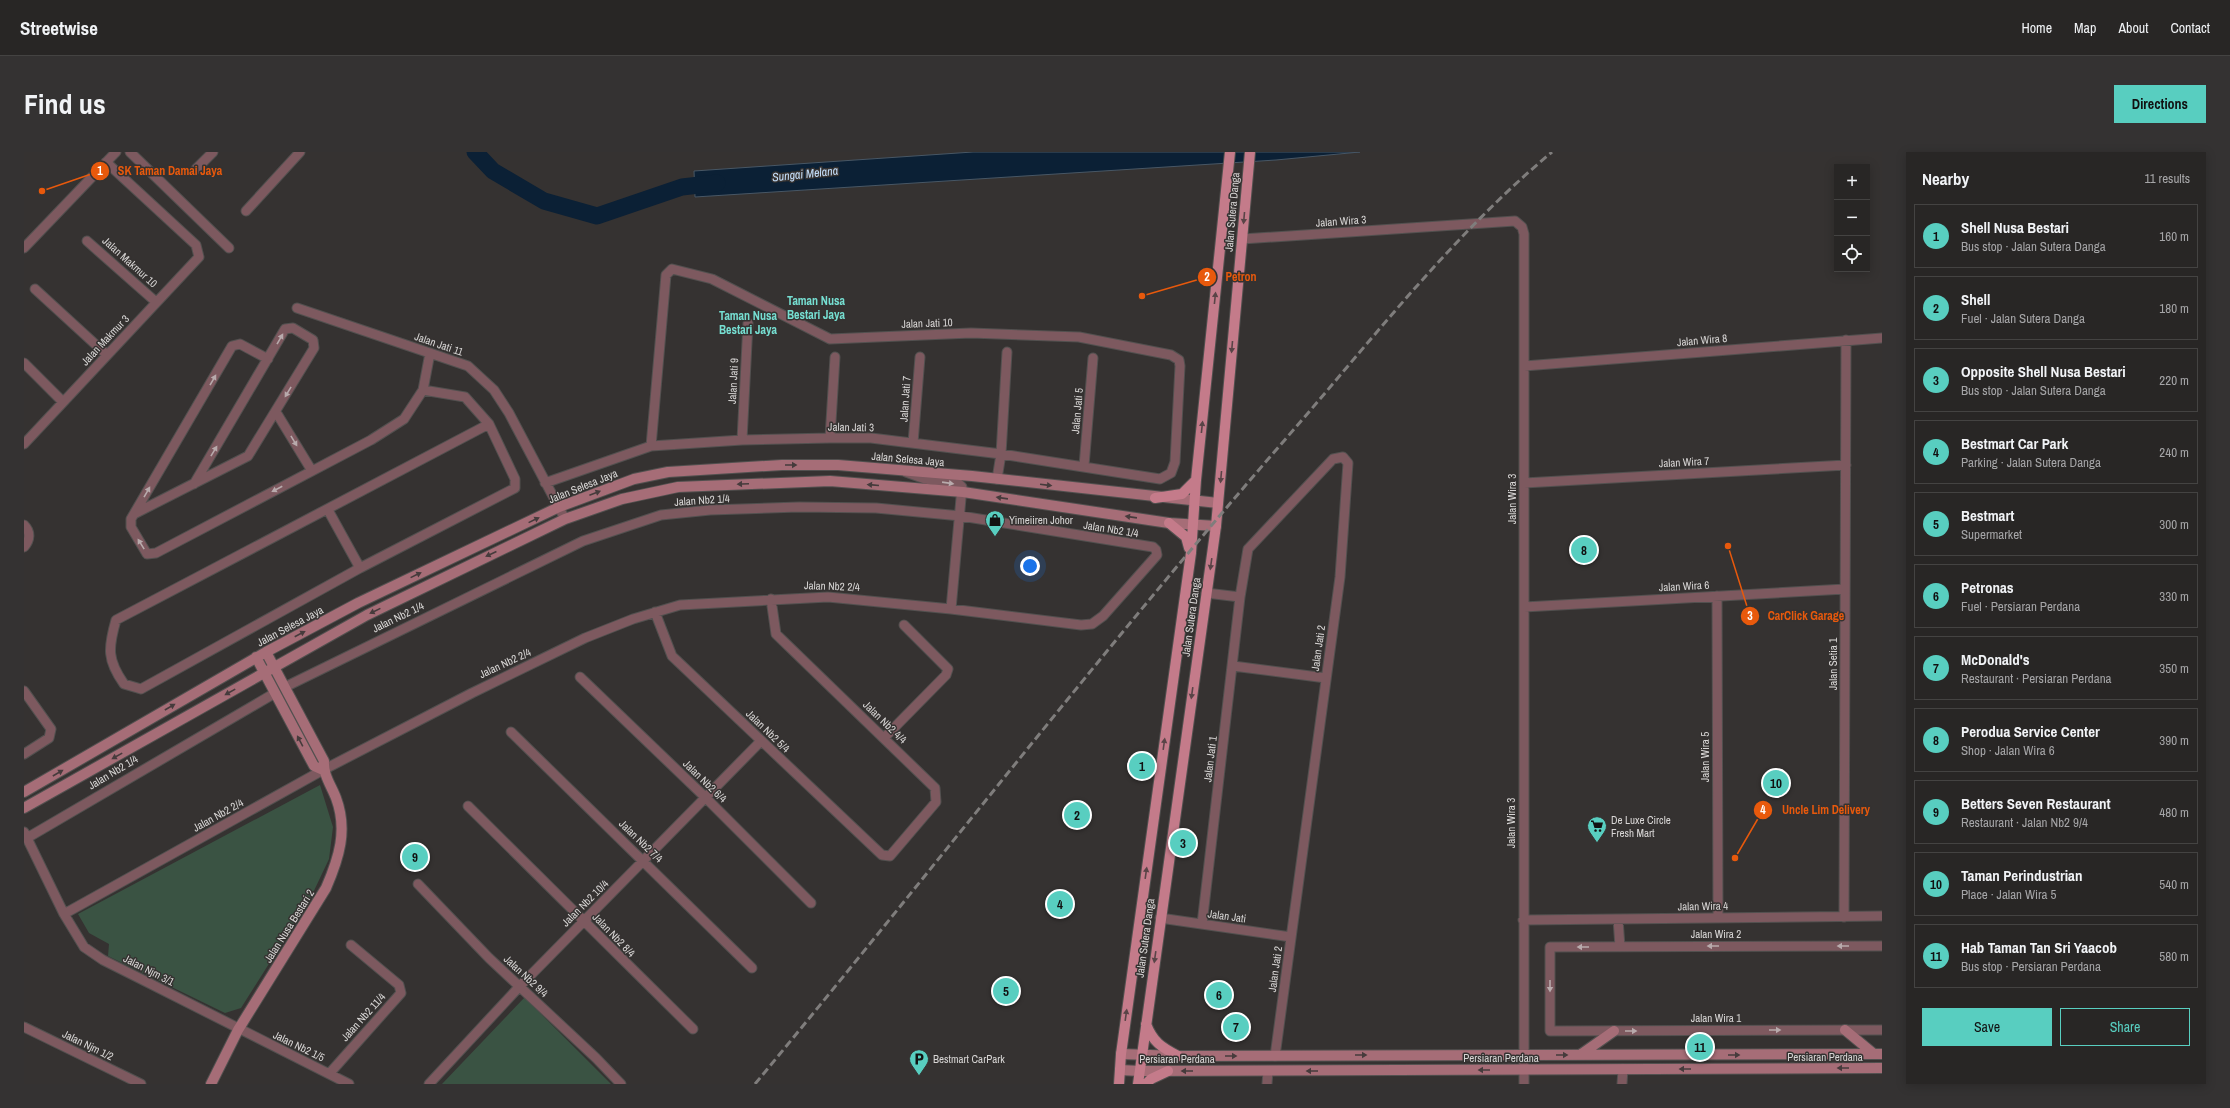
<!DOCTYPE html>
<html lang="en">
<head>
<meta charset="utf-8">
<style>
	body { margin:0; font-family:"Archivo Narrow",sans-serif; background:#343232; color:#f1f3f6 }
	.controls { position:absolute; right:12px; top:12px; display:grid; overflow:hidden; border-radius:0px; box-shadow:0 2px 10px #0003 }
	.controls button { width:36px; height:36px; display:grid; place-items:center; padding:0; border:0; border-bottom:1px solid #444342; background:#282625; color:#f1f3f6; font:20px sans-serif }
	.you { position:absolute; left:1006px; top:414px; width:14px; height:14px; margin:-10px; border:3px solid #fff; border-radius:50%; background:#1a73e8; box-shadow:0 0 0 6px #1a73e833 }
	.badge { display:grid; place-items:center; width:26px; height:26px; border-radius:50%; background:#58cec0; color:#111; font-size:13px; font-weight:700 }
	.pin { position:absolute; translate:-50% -50%; border:2px solid #fff; box-shadow:0 1px 4px #0006 }
	.list { margin:0; padding:0; list-style:none }
	h2 { display:flex; justify-content:space-between; align-items:center; height:52px; margin:0; padding:0 16px; font-size:17px }
	h2 small { font-size:13px; font-weight:400; color:#a5a5a7 }
	.list li { display:grid; grid-template-columns:26px 1fr auto; gap:12px; align-items:center; box-sizing:border-box; height:64px; margin:0 8px 8px; padding:0 8px; border:1px solid #444342; border-radius:0px }
	.list b { display:block; font-size:15px; white-space:nowrap }
	.list p { margin:0; font-size:13px; white-space:nowrap; color:#a5a5a7 }
	.list em { font-size:13px; font-style:normal; color:#a5a5a7 }
	.actions { display:flex; gap:8px; padding:12px 16px }
	.actions a { flex:1; padding:9px 0; border:1px solid #58cec0; border-radius:0px; text-align:center; font-size:14px; color:#58cec0 }
	.actions .main { background:#58cec0; color:#111 }
	.icon { flex:none; width:22px; height:22px; fill:none; stroke:currentColor; stroke-width:2; stroke-linecap:round; stroke-linejoin:round }
	.map { position:relative; flex:none; width:1858px; height:932px; overflow:hidden; border-radius:0px }
	header { display:flex; align-items:center; gap:24px; box-sizing:border-box; height:56px; padding:0 20px; background:#282625; border-bottom:1px solid #444342 }
	header strong { font-size:19px }
	nav { display:flex; gap:22px; margin-inline-start:auto; font-size:14px }
	.intro { display:flex; align-items:center; justify-content:space-between; box-sizing:border-box; height:96px; padding:0 24px }
	h1 { margin:0; font-size:28px }
	.button { padding:10px 18px; border-radius:0px; background:#58cec0; color:#111; font-size:14px; font-weight:700 }
	main { display:flex; gap:24px; padding:0 24px }
	aside { flex:1; background:#282625; border-radius:0px; box-shadow:0 2px 10px #0003 }
	.map>svg:first-child { display:block }
	.green { fill:#3a5343 }
	.water { fill:#0b2035; stroke:#485765 }
	.lines { fill:none; stroke-linecap:round; stroke-linejoin:round }
	.river { stroke:#0b2035; stroke-width:17 }
	.street-casing { stroke:#52504f; stroke-width:11 }
	.secondary-casing { stroke:#52504f; stroke-width:12 }
	.primary-casing { stroke:#52504f; stroke-width:12 }
	.street { stroke:#7d595f; stroke-width:9 }
	.secondary { stroke:#a66d77; stroke-width:10 }
	.primary { stroke:#c47b8a; stroke-width:10 }
	.rail { stroke:#7f7d7c; stroke-width:3; stroke-dasharray:8 4; stroke-linecap:butt }
	.oneway { fill:#594447 }
	.oneway2 { fill:#b8aaac }
	.oneway3 { fill:#463b3c }
	.labels { text-anchor:middle; dominant-baseline:central; stroke-width:3; stroke-linejoin:round; paint-order:stroke }
	.street-label { font-size:11px; fill:#d8d6d5; stroke:#353231 }
	.poi-label { font-size:11px; fill:#d8d6d5; stroke:#353231; text-anchor:start }
	.water-label { font-size:12px; font-style:italic; fill:#c6e0fc; stroke:#353231 }
	.neighbourhood-label { font-size:12px; font-weight:bold; fill:#76dfd2; stroke:#353231 }
	.leader { fill:none; stroke:#e8590c; stroke-width:1.5 }
	.callout-dot { fill:#e8590c; stroke:#353231; stroke-width:1.5 }
	.mark-label { font-size:12px; text-anchor:middle; font-weight:bold; fill:#fff }
	.callout-label { font-size:12px; text-anchor:middle; font-weight:bold; fill:#e8590c; stroke:#353231; stroke-width:3; stroke-linejoin:round; paint-order:stroke }
</style>
</head>
<body>
<header>
<strong>Streetwise</strong>
<nav><a>Home</a><a>Map</a><a>About</a><a>Contact</a></nav>
</header>
<div class="intro"><h1>Find us</h1><a class="button">Directions</a></div>
<main>
<div class="map">
<svg width="1858" height="932" viewBox="0 0 1858 932">
	<rect width="100%" height="100%" fill="#353231"/>
	<path class="green" d="M296,633L309,675L305,707L287,745L217,856L201,861L84,804L85,792L65,781L54,762Z
		M500,846H501L587,932H418Z"/>
	<path class="water" d="M949,0H1336L1252,8L671,45L670,19Z"/>
	<g class="lines">
		<path class="river" d="M451,0L469,19L520,49L573,64L658,35L693,31"/>
		<defs>
			<path id="street" d="M106,0L205,96
				M172,17L189,0
				M222,59L276,0
				M1218,87L1491,69L1498,75L1500,82V932
				M63,89L132,150
				M0,96L92,0
				M11,137L83,203
				M273,156L444,214L470,238L485,261L541,367
				M244,207L216,192L208,194L107,367V375L123,402L132,401L347,288L380,267L399,238L406,201
				M0,211L39,250
				M1500,214L1858,186
				M399,238L441,245L465,272L491,327V336L336,416L117,537L100,532C83,508 84,496 92,468L465,272
				M252,260L288,319
				M806,286L811,205
				M718,288L724,171
				M889,291L896,205
				M0,292L175,105L172,93L82,10
				M1060,314L1069,206
				M882,320L901,327L935,332L938,335L927,457
				M973,327L977,302L983,200
				M521,331L627,294L718,288L806,286H847L977,302L1136,327L1147,321L1151,310L1156,214L1155,208L1147,203L1055,185L947,181L806,187L688,127L648,117L642,123L627,294
				M1500,331L1822,313
				M304,358L336,416
				M110,362L224,304L290,196L289,188L269,176L261,177L170,332
				M0,373C7,380 6,388 0,395
				M1182,441L1216,445
				M1693,444L1694,766
				M1500,455L1821,437
				M631,460L648,504L858,703L866,704L912,650L911,636L752,482L747,447
				M1209,514L1302,526
				M556,525L682,646L787,751
				M0,539L27,577L25,586L0,602
				M487,580L728,816
				M860,586L922,523L924,517L880,473
				M444,654L669,877
				M0,680L40,762L60,795L79,808L115,826L325,932
				M3,686L251,541
				M394,732L465,806L572,906L597,932
				M40,762L299,618L448,541L561,486L609,467L656,453L804,445L927,457L1057,473L1068,472L1079,464L1133,403L1132,398L1129,395L937,364L852,356L775,355L686,358L637,363L559,389L261,535
				M1820,765L1822,188
				M1136,766L1267,785
				M1594,767L1596,795
				M1499,768L1858,764
				M1178,772L1216,445L1224,397L1309,307L1319,305L1324,311L1316,425L1251,904
				M1858,794L1526,795V879L1858,878
				M0,875L117,932
				M305,922L377,841L375,833L327,793
				M405,932L496,834L737,589
				M1243,932L1244,919
				M1598,932L1599,917"/>
			<path id="secondary" d="M232,505L290,614L299,618
				M0,640L242,500L334,451L535,355L610,327L644,320L758,313H814L948,324L1194,351
				M0,656L343,463L541,367L598,347L654,335L806,329L939,340L1145,371L1192,374
				M1821,878L1850,902
				M1097,902L1154,904L1858,902
				M1556,903L1590,879
				M1096,918L1116,919L1858,916
				M187,932L214,878L302,736C315,706 324,678 312,646C307,633 299,623 300,609L242,500"/>
			<path id="primary" d="M1131,346L1158,342L1172,328
				M1145,371L1162,385L1165,396
				M1122,872C1129,890 1137,895 1154,904
				M1095,932L1097,902L1167,401L1172,328L1206,0
				M1114,932L1192,374L1226,0
				M1122,932L1127,927L1144,919"/>
		</defs>
		<use href="#street" class="street-casing"/>
		<use href="#secondary" class="secondary-casing"/>
		<use href="#primary" class="primary-casing"/>
		<use href="#street" class="street"/>
		<use href="#secondary" class="secondary"/>
		<use href="#primary" class="primary"/>
		<path class="rail" d="M731,932C912,714 1085,489 1272,275C1354,180 1432,80 1528,0"/>
	</g>
	<defs><path id="oneway-solid" d="M-6-.8H1V-3.2L6.5 0L1 3.2V.8H-6Z"/></defs>
	<g class="oneway">
		<use href="#oneway-solid" transform="translate(1220 66) rotate(95)"/>
		<use href="#oneway-solid" transform="translate(1191 146) rotate(-84)"/>
		<use href="#oneway-solid" transform="translate(1208 195) rotate(95)"/>
		<use href="#oneway-solid" transform="translate(1178 275) rotate(-84)"/>
		<use href="#oneway-solid" transform="translate(1197 325) rotate(95)"/>
		<use href="#oneway-solid" transform="translate(1187 412) rotate(98)"/>
		<use href="#oneway-solid" transform="translate(1168 541) rotate(98)"/>
		<use href="#oneway-solid" transform="translate(1140 592) rotate(-82)"/>
		<use href="#oneway-solid" transform="translate(1122 721) rotate(-82)"/>
		<use href="#oneway-solid" transform="translate(1131 805) rotate(98)"/>
		<use href="#oneway-solid" transform="translate(1102 863) rotate(-82)"/>
	</g>
	<g class="oneway2">
		<use href="#oneway-solid" transform="translate(256 187) rotate(-60)"/>
		<use href="#oneway-solid" transform="translate(189 228) rotate(-60)"/>
		<use href="#oneway-solid" transform="translate(264 240) rotate(121)"/>
		<use href="#oneway-solid" transform="translate(270 289) rotate(59)"/>
		<use href="#oneway-solid" transform="translate(190 299) rotate(-59)"/>
		<use href="#oneway-solid" transform="translate(924 331) rotate(8)"/>
		<use href="#oneway-solid" transform="translate(253 337) rotate(152)"/>
		<use href="#oneway-solid" transform="translate(123 340) rotate(-60)"/>
		<use href="#oneway-solid" transform="translate(117 392) rotate(-122)"/>
		<use href="#oneway-solid" transform="translate(1689 794) rotate(180)"/>
		<use href="#oneway-solid" transform="translate(1819 794) rotate(180)"/>
		<use href="#oneway-solid" transform="translate(1559 795) rotate(180)"/>
		<use href="#oneway-solid" transform="translate(1526 834) rotate(90)"/>
		<use href="#oneway-solid" transform="translate(1751 878)"/>
		<use href="#oneway-solid" transform="translate(1607 879)"/>
	</g>
	<g class="oneway3">
		<use href="#oneway-solid" transform="translate(767 313)"/>
		<use href="#oneway-solid" transform="translate(719 332) rotate(178)"/>
		<use href="#oneway-solid" transform="translate(849 333) rotate(-175)"/>
		<use href="#oneway-solid" transform="translate(1022 333) rotate(7)"/>
		<use href="#oneway-solid" transform="translate(571 341) rotate(-21)"/>
		<use href="#oneway-solid" transform="translate(978 346) rotate(-172)"/>
		<use href="#oneway-solid" transform="translate(1107 365) rotate(-172)"/>
		<use href="#oneway-solid" transform="translate(510 368) rotate(-26)"/>
		<use href="#oneway-solid" transform="translate(467 402) rotate(155)"/>
		<use href="#oneway-solid" transform="translate(392 423) rotate(-26)"/>
		<use href="#oneway-solid" transform="translate(351 459) rotate(154)"/>
		<use href="#oneway-solid" transform="translate(276 482) rotate(-28)"/>
		<use href="#oneway-solid" transform="translate(206 540) rotate(151)"/>
		<use href="#oneway-solid" transform="translate(146 555) rotate(-30)"/>
		<use href="#oneway-solid" transform="translate(276 589) rotate(-118)"/>
		<use href="#oneway-solid" transform="translate(93 604) rotate(151)"/>
		<use href="#oneway-solid" transform="translate(34 621) rotate(-30)"/>
		<use href="#oneway-solid" transform="translate(1337 903)"/>
		<use href="#oneway-solid" transform="translate(1538 903)"/>
		<use href="#oneway-solid" transform="translate(1710 903)"/>
		<use href="#oneway-solid" transform="translate(1207 904)"/>
		<use href="#oneway-solid" transform="translate(1819 916) rotate(180)"/>
		<use href="#oneway-solid" transform="translate(1661 917) rotate(180)"/>
		<use href="#oneway-solid" transform="translate(1460 918) rotate(180)"/>
		<use href="#oneway-solid" transform="translate(1163 919) rotate(180)"/>
		<use href="#oneway-solid" transform="translate(1288 919) rotate(180)"/>
	</g>
	<defs>
		<symbol id="shop-pin" viewBox="-11 -11 22 30"><path d="M0 17L-7.5 6A9.5 9.5 0 1 1 7.5 6Z" fill="#58cec0" stroke="#353231"/><path d="M-5-2.5h2.3a2.7 3.5 0 0 1 5.4 0H5L5.5 6h-11ZM-1.5-2.5h3a1.5 2.3 0 0 0-3 0Z" fill="#111"/></symbol>
		<symbol id="supermarket-pin" viewBox="-11 -11 22 30"><path d="M0 17L-7.5 6A9.5 9.5 0 1 1 7.5 6Z" fill="#58cec0" stroke="#353231"/><path d="M-6-5.5h2.5l.6 2H6L4.5 2H-2.5L-4.4-4H-6ZM-1.5 3.2a1.3 1.3 0 1 0 .1 0ZM3 3.2a1.3 1.3 0 1 0 .1 0Z" fill="#111"/></symbol>
		<symbol id="parking-pin" viewBox="-11 -11 22 30"><path d="M0 17L-7.5 6A9.5 9.5 0 1 1 7.5 6Z" fill="#58cec0" stroke="#353231"/><path d="M-3.5-5.5H1a3.5 3.5 0 0 1 0 7H-1V5.5H-3.5ZM-1-3.4V-.6H.8a1.4 1.4 0 0 0 0-2.8Z" fill="#111"/></symbol>
	</defs>
	<g fill-rule="evenodd">
		<use href="#shop-pin" x="960" y="357" width="22" height="30"/>
		<use href="#supermarket-pin" x="1562" y="663" width="22" height="30"/>
		<use href="#parking-pin" x="884" y="896" width="22" height="30"/>
	</g>
	<g class="labels">
		<g class="street-label">
			<text transform="translate(1208 60) rotate(-85)">Jalan Sutera Danga</text>
			<text transform="translate(1317 69) rotate(-4)">Jalan Wira 3</text>
			<text transform="translate(106 110) rotate(42)">Jalan Makmur 10</text>
			<text transform="translate(903 171) rotate(-2)">Jalan Jati 10</text>
			<text transform="translate(81 188) rotate(-47)">Jalan Makmur 3</text>
			<text transform="translate(1678 188) rotate(-5)">Jalan Wira 8</text>
			<text transform="translate(415 192) rotate(19)">Jalan Jati 11</text>
			<text transform="translate(709 229) rotate(-87)">Jalan Jati 9</text>
			<text transform="translate(881 247) rotate(-86)">Jalan Jati 7</text>
			<text transform="translate(1053 259) rotate(-85)">Jalan Jati 5</text>
			<text transform="translate(827 275) rotate(1)">Jalan Jati 3</text>
			<text transform="translate(884 307) rotate(5)">Jalan Selesa Jaya</text>
			<text transform="translate(1660 310) rotate(-3)">Jalan Wira 7</text>
			<text transform="translate(559 334) rotate(-22)">Jalan Selesa Jaya</text>
			<text transform="translate(1488 347) rotate(-90)">Jalan Wira 3</text>
			<text transform="translate(678 348) rotate(-4)">Jalan Nb2 1/4</text>
			<text transform="translate(1087 377) rotate(9)">Jalan Nb2 1/4</text>
			<text transform="translate(808 434) rotate(2)">Jalan Nb2 2/4</text>
			<text transform="translate(1660 434) rotate(-3)">Jalan Wira 6</text>
			<text transform="translate(374 465) rotate(-26)">Jalan Nb2 1/4</text>
			<text transform="translate(1167 465) rotate(-82)">Jalan Sutera Danga</text>
			<text transform="translate(266 474) rotate(-28)">Jalan Selesa Jaya</text>
			<text transform="translate(1294 496) rotate(-82)">Jalan Jati 2</text>
			<text transform="translate(481 511) rotate(-25)">Jalan Nb2 2/4</text>
			<text transform="translate(1809 512) rotate(-90)">Jalan Setia 1</text>
			<text transform="translate(861 570) rotate(44)">Jalan Nb2 4/4</text>
			<text transform="translate(744 579) rotate(44)">Jalan Nb2 5/4</text>
			<text transform="translate(1681 605) rotate(-90)">Jalan Wira 5</text>
			<text transform="translate(1186 607) rotate(-83)">Jalan Jati 1</text>
			<text transform="translate(89 620) rotate(-31)">Jalan Nb2 1/4</text>
			<text transform="translate(681 629) rotate(44)">Jalan Nb2 6/4</text>
			<text transform="translate(194 663) rotate(-29)">Jalan Nb2 2/4</text>
			<text transform="translate(1487 671) rotate(-90)">Jalan Wira 3</text>
			<text transform="translate(617 689) rotate(44)">Jalan Nb2 7/4</text>
			<text transform="translate(561 751) rotate(-45)">Jalan Nb2 10/4</text>
			<text transform="translate(1679 754) rotate(-1)">Jalan Wira 4</text>
			<text transform="translate(1203 764) rotate(8)">Jalan Jati</text>
			<text transform="translate(265 774) rotate(-58)">Jalan Nusa Bestari 2</text>
			<text x="1692" y="782">Jalan Wira 2</text>
			<text transform="translate(590 783) rotate(46)">Jalan Nb2 8/4</text>
			<text transform="translate(1121 786) rotate(-82)">Jalan Sutera Danga</text>
			<text transform="translate(1251 817) rotate(-82)">Jalan Jati 2</text>
			<text transform="translate(125 818) rotate(27)">Jalan Njm 3/1</text>
			<text transform="translate(502 824) rotate(43)">Jalan Nb2 9/4</text>
			<text transform="translate(339 865) rotate(-48)">Jalan Nb2 11/4</text>
			<text x="1692" y="866">Jalan Wira 1</text>
			<text transform="translate(64 893) rotate(26)">Jalan Njm 1/2</text>
			<text transform="translate(275 894) rotate(26)">Jalan Nb2 1/5</text>
			<text x="1801" y="905">Persiaran Perdana</text>
			<text x="1477" y="906">Persiaran Perdana</text>
			<text x="1153" y="907">Persiaran Perdana</text>
		</g>
		<g class="poi-label">
			<text x="985" y="368">Yimeiiren Johor</text>
			<text x="1587" y="668">De Luxe Circle<tspan x="1587" dy="13">Fresh Mart</tspan></text>
			<text x="909" y="907">Bestmart CarPark</text>
		</g>
		<g class="water-label">
			<text transform="translate(781 22) rotate(-6)">Sungai Melana</text>
		</g>
		<g class="neighbourhood-label">
			<text x="792" y="149">Taman Nusa<tspan x="792" dy="14">Bestari Jaya</tspan></text>
			<text x="724" y="164">Taman Nusa<tspan x="724" dy="14">Bestari Jaya</tspan></text>
		</g>
	</g>
	<path class="leader" d="M18 39L76 19M1118 144L1183 125M1704 394L1726 464M1711 706L1739 658"/>
	<g class="callout-dot">
		<circle cx="18" cy="39" r="4"/>
		<circle cx="1118" cy="144" r="4"/>
		<circle cx="1704" cy="394" r="4"/>
		<circle cx="1711" cy="706" r="4"/>
		<circle cx="76" cy="19" r="10"/>
		<circle cx="1183" cy="125" r="10"/>
		<circle cx="1726" cy="464" r="10"/>
		<circle cx="1739" cy="658" r="10"/>
	</g>
	<g class="mark-label">
		<text x="76" y="23">1</text>
		<text x="1183" y="129">2</text>
		<text x="1726" y="468">3</text>
		<text x="1739" y="662">4</text>
	</g>
	<g class="callout-label">
		<text x="146" y="23">SK Taman Damai Jaya</text>
		<text x="1217" y="129">Petron</text>
		<text x="1782" y="468">CarClick Garage</text>
		<text x="1802" y="662">Uncle Lim Delivery</text>
	</g>
</svg>
<div class="controls">
<button>+</button>
<button>−</button>
<button><svg class="icon" aria-label="locate" viewBox="0 0 24 24"><circle cx="12" cy="12" r="6"/><path d="M12 2v4M12 18v4M2 12h4M18 12h4"/></svg></button>
</div>
<div class="you"></div>
<div class="pin badge" style="left:1118px;top:614px">1</div>
<div class="pin badge" style="left:1053px;top:663px">2</div>
<div class="pin badge" style="left:1159px;top:691px">3</div>
<div class="pin badge" style="left:1036px;top:752px">4</div>
<div class="pin badge" style="left:982px;top:839px">5</div>
<div class="pin badge" style="left:1195px;top:843px">6</div>
<div class="pin badge" style="left:1212px;top:875px">7</div>
<div class="pin badge" style="left:1560px;top:398px">8</div>
<div class="pin badge" style="left:391px;top:705px">9</div>
<div class="pin badge" style="left:1752px;top:631px">10</div>
<div class="pin badge" style="left:1676px;top:895px">11</div>
</div>
<aside>
<h2>Nearby<small>11 results</small></h2>
<ul class="list">
<li><span class="badge">1</span><div><b>Shell Nusa Bestari</b><p>Bus stop · Jalan Sutera Danga</p></div><em>160 m</em></li>
<li><span class="badge">2</span><div><b>Shell</b><p>Fuel · Jalan Sutera Danga</p></div><em>180 m</em></li>
<li><span class="badge">3</span><div><b>Opposite Shell Nusa Bestari</b><p>Bus stop · Jalan Sutera Danga</p></div><em>220 m</em></li>
<li><span class="badge">4</span><div><b>Bestmart Car Park</b><p>Parking · Jalan Sutera Danga</p></div><em>240 m</em></li>
<li><span class="badge">5</span><div><b>Bestmart</b><p>Supermarket</p></div><em>300 m</em></li>
<li><span class="badge">6</span><div><b>Petronas</b><p>Fuel · Persiaran Perdana</p></div><em>330 m</em></li>
<li><span class="badge">7</span><div><b>McDonald's</b><p>Restaurant · Persiaran Perdana</p></div><em>350 m</em></li>
<li><span class="badge">8</span><div><b>Perodua Service Center</b><p>Shop · Jalan Wira 6</p></div><em>390 m</em></li>
<li><span class="badge">9</span><div><b>Betters Seven Restaurant</b><p>Restaurant · Jalan Nb2 9/4</p></div><em>480 m</em></li>
<li><span class="badge">10</span><div><b>Taman Perindustrian</b><p>Place · Jalan Wira 5</p></div><em>540 m</em></li>
<li><span class="badge">11</span><div><b>Hab Taman Tan Sri Yaacob</b><p>Bus stop · Persiaran Perdana</p></div><em>580 m</em></li>
</ul>
<div class="actions"><a class="main">Save</a><a>Share</a></div>
</aside>
</main>
</body>
</html>
